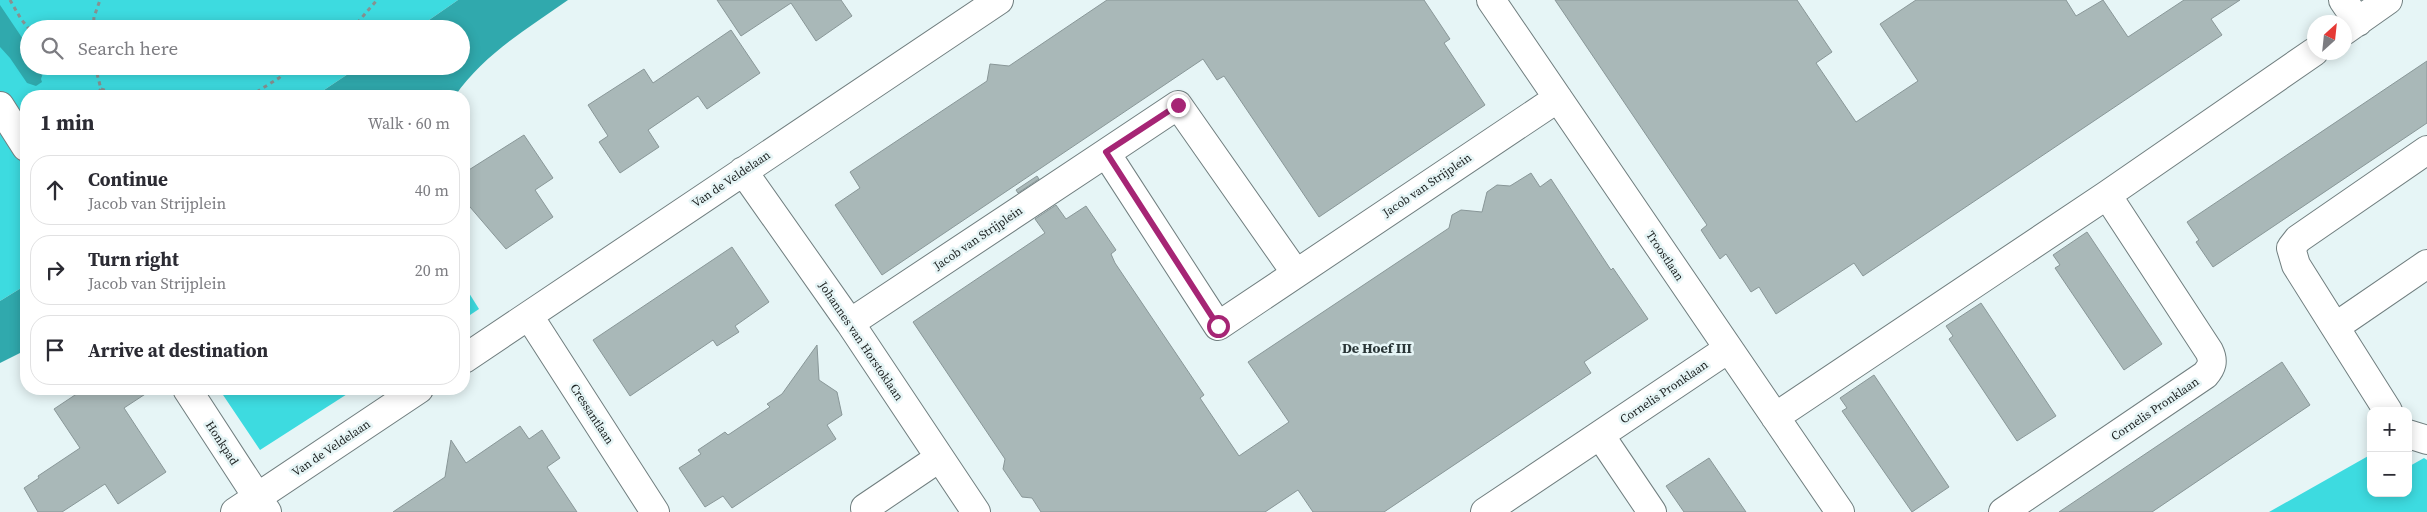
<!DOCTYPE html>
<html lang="en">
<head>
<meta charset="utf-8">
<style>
	body { margin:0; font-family:"Source Serif 4",serif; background:#f2f2f3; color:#2b2b33 }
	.controls { position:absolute; right:15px; bottom:15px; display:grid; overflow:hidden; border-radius:10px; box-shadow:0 2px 12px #0003 }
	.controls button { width:45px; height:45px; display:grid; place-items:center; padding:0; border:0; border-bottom:1px solid #e1e1e2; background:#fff; color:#2b2b33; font:25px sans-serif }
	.compass { position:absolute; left:2307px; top:15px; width:45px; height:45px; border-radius:50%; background:#fff; box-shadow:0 2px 12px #0003; rotate:27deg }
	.stop { position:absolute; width:15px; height:15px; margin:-11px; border:4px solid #a62575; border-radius:50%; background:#fff }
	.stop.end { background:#a62575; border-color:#fff; box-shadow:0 1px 5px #0008 }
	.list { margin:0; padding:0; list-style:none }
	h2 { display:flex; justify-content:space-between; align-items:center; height:65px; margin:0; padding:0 20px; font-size:21px }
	h2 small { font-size:16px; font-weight:400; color:#7c7c81 }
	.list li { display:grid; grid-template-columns:32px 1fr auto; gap:15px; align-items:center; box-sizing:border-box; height:70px; margin:0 10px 10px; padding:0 10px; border:1px solid #e1e1e2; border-radius:20px }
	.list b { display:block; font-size:19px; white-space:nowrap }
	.list p { margin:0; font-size:16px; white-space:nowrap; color:#7c7c81 }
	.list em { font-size:16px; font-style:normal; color:#7c7c81 }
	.icon { flex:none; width:28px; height:28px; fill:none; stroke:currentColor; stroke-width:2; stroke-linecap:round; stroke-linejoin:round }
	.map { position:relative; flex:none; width:2427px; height:512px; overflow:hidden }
	.search { position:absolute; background:#fff; box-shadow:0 2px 12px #0003; left:20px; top:20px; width:450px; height:55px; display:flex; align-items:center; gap:12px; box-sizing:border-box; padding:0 18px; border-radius:28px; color:#7c7c81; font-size:19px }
	.panel { position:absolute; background:#fff; box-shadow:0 2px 12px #0003; left:20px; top:90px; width:450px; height:305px; border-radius:20px }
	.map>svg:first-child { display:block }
	.green { fill:#3ddbe0 }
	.water { fill:#30a9ad }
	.building { fill:#a9b8b8; stroke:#899798 }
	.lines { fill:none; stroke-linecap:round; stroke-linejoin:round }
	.minor-casing { stroke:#707e7f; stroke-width:30 }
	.path { stroke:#879191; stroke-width:3; stroke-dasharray:4 4; stroke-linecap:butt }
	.minor { stroke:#fff; stroke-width:28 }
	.route { stroke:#a62575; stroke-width:6 }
	.labels { text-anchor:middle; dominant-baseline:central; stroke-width:5; stroke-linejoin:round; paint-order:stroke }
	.street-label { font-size:12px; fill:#1b2020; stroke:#e6f5f6 }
	.neighbourhood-label { font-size:14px; font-weight:bold; fill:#283435; stroke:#e6f5f6 }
</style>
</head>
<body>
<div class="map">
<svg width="2427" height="512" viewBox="0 0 2427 512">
	<rect width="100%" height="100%" fill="#e6f5f6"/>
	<path class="green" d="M0,0H458L416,29H29V66H360L315,96H26V285L0,301Z
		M464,285L479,309L464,319Z
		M219,389H355L260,450Z
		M2370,455L2371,493H2408V467L2424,458L2427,460V512H2269Z"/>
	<path class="water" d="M458,0H568C527,29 484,54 455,96H315L360,66H461V29H416Z
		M0,5L29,48V66H41L43,73L41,79L42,82L36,86L27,83L10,58L0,47Z
		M26,285V350L0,363V301Z"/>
	<path class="building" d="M717,0H841L852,16L816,41L791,3L741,36Z
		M1107,0H1424L1450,39L1444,43L1485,105L1319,217L1224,76L1217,80L1203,59L882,275L835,205L860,188L850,172L987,81L990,64L1009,66Z
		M1555,0H1797L1832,52L1816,63L1856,122L1918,81L1880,24L1916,0H2066L2076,16L2103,0L2128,37L2184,0H2240L2211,19L2222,35L1863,276L1854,263L1776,314L1759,287L1751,292L1726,254L1720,259L1701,230L1707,225Z
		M731,30L760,73L707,109L698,96L648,130L659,147L620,173L599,142L608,136L588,105L644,69L653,83Z
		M2427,61V123L2213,267L2196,242L2199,240L2187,222Z
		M524,135L553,178L535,190L553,217L506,249L464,200V173Z
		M1531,173L1540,187L1551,179L1611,270L1613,268L1648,319L1584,362L1591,373L1384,512H1313L1298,490L1265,512H1041L1032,498L1022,497L1003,469L1005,459L913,322L1045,233L1035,219L1056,205L1066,219L1086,206L1116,250L1111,254L1115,263L1204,395L1200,398L1239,456L1289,422L1248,362L1449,228L1452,215L1461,210L1482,212L1487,192L1497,185L1510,186Z
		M1037,176L1039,179L1018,193L1016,190Z
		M2087,232L2162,344L2124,370L2055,268L2060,265L2053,255Z
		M732,247L769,302L735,326L739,332L717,346L713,340L630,396L593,340Z
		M1981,303L2056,416L2017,441L1949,339L1953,336L1946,326Z
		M817,345L819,380L837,392L842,415L827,425L836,439L732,508L723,496L705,507L679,468L701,454L698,450L725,432L728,435L770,407L767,404L782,394Z
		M2282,362L2310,405L2152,512H2059Z
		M1874,375L1949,487L1912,512L1842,411L1847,408L1840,398Z
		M84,389H153L124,408L166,472L118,504L105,484L62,512H38L24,488L39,478L38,476L80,448L54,409Z
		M520,426L529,439L542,430L560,458L547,467L577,512H393L445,477L451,440L466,463Z
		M1709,458L1746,512H1684L1666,486Z"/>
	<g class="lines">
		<defs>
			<path id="minor" d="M1491,0L1840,512
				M2343,0L2358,22
				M2344,31L2388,0
				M0,106L26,147
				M2427,150L2298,239L2291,248L2296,265L2335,327L2427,264
				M1106,153L1178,105L1295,272
				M743,171L850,323L976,512
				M529,316L655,512
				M850,323L1106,153L1218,326L1558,98
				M2335,327L2388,411
				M464,359L999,0
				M187,389L267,512
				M1775,417L2107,195L2314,52
				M2408,434L2427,440
				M1600,435L1652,512
				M865,508L939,458
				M235,512L419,389
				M1485,512L1728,349
				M2003,512L2205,375C2212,367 2214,361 2209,351L2107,195"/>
		</defs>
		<use href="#minor" class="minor-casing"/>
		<path class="path" d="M10,0L21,19L29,29
			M93,29L94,17L100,0
			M352,29L377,0
			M95,66L101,89L95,96
			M101,89L123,96
			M250,96L279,78L292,66"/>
		<use href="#minor" class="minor"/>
	</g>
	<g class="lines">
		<path class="route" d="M1178,105L1106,152L1218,326"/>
	</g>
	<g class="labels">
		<g class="street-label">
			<text transform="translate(731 179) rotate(-34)">Van de Veldelaan</text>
			<text transform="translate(1427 185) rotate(-34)">Jacob van Strijplein</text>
			<text transform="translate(978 238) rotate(-34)">Jacob van Strijplein</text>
			<text transform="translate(1665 256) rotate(56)">Troostlaan</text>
			<text transform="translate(861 341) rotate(56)">Johannes van Horstoklaan</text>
			<text transform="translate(1664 392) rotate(-34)">Cornelis Pronklaan</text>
			<text transform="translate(2155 409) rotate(-34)">Cornelis Pronklaan</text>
			<text transform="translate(592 414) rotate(57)">Cressantlaan</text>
			<text transform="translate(222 443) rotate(57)">Honkpad</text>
			<text transform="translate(331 448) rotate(-34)">Van de Veldelaan</text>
		</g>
		<g class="neighbourhood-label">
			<text x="1377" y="348">De Hoef III</text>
		</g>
	</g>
</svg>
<div class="controls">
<button>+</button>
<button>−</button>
</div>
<svg class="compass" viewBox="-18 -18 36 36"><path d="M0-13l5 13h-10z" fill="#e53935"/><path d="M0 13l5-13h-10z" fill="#7c7c81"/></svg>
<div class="stop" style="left:1218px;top:326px"></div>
<div class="stop end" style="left:1178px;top:105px"></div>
<div class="search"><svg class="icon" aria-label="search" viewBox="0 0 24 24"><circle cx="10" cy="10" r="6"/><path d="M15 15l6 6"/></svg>Search here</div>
<section class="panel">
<h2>1 min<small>Walk · 60 m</small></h2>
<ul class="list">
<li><svg class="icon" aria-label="ahead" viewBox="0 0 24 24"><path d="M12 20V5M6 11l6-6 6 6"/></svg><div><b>Continue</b><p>Jacob van Strijplein</p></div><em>40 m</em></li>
<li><svg class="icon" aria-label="right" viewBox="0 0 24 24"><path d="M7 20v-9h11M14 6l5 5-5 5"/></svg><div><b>Turn right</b><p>Jacob van Strijplein</p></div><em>20 m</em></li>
<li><svg class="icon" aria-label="arrive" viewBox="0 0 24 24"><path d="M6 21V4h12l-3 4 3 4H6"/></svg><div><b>Arrive at destination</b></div></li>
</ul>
</section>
</div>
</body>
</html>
